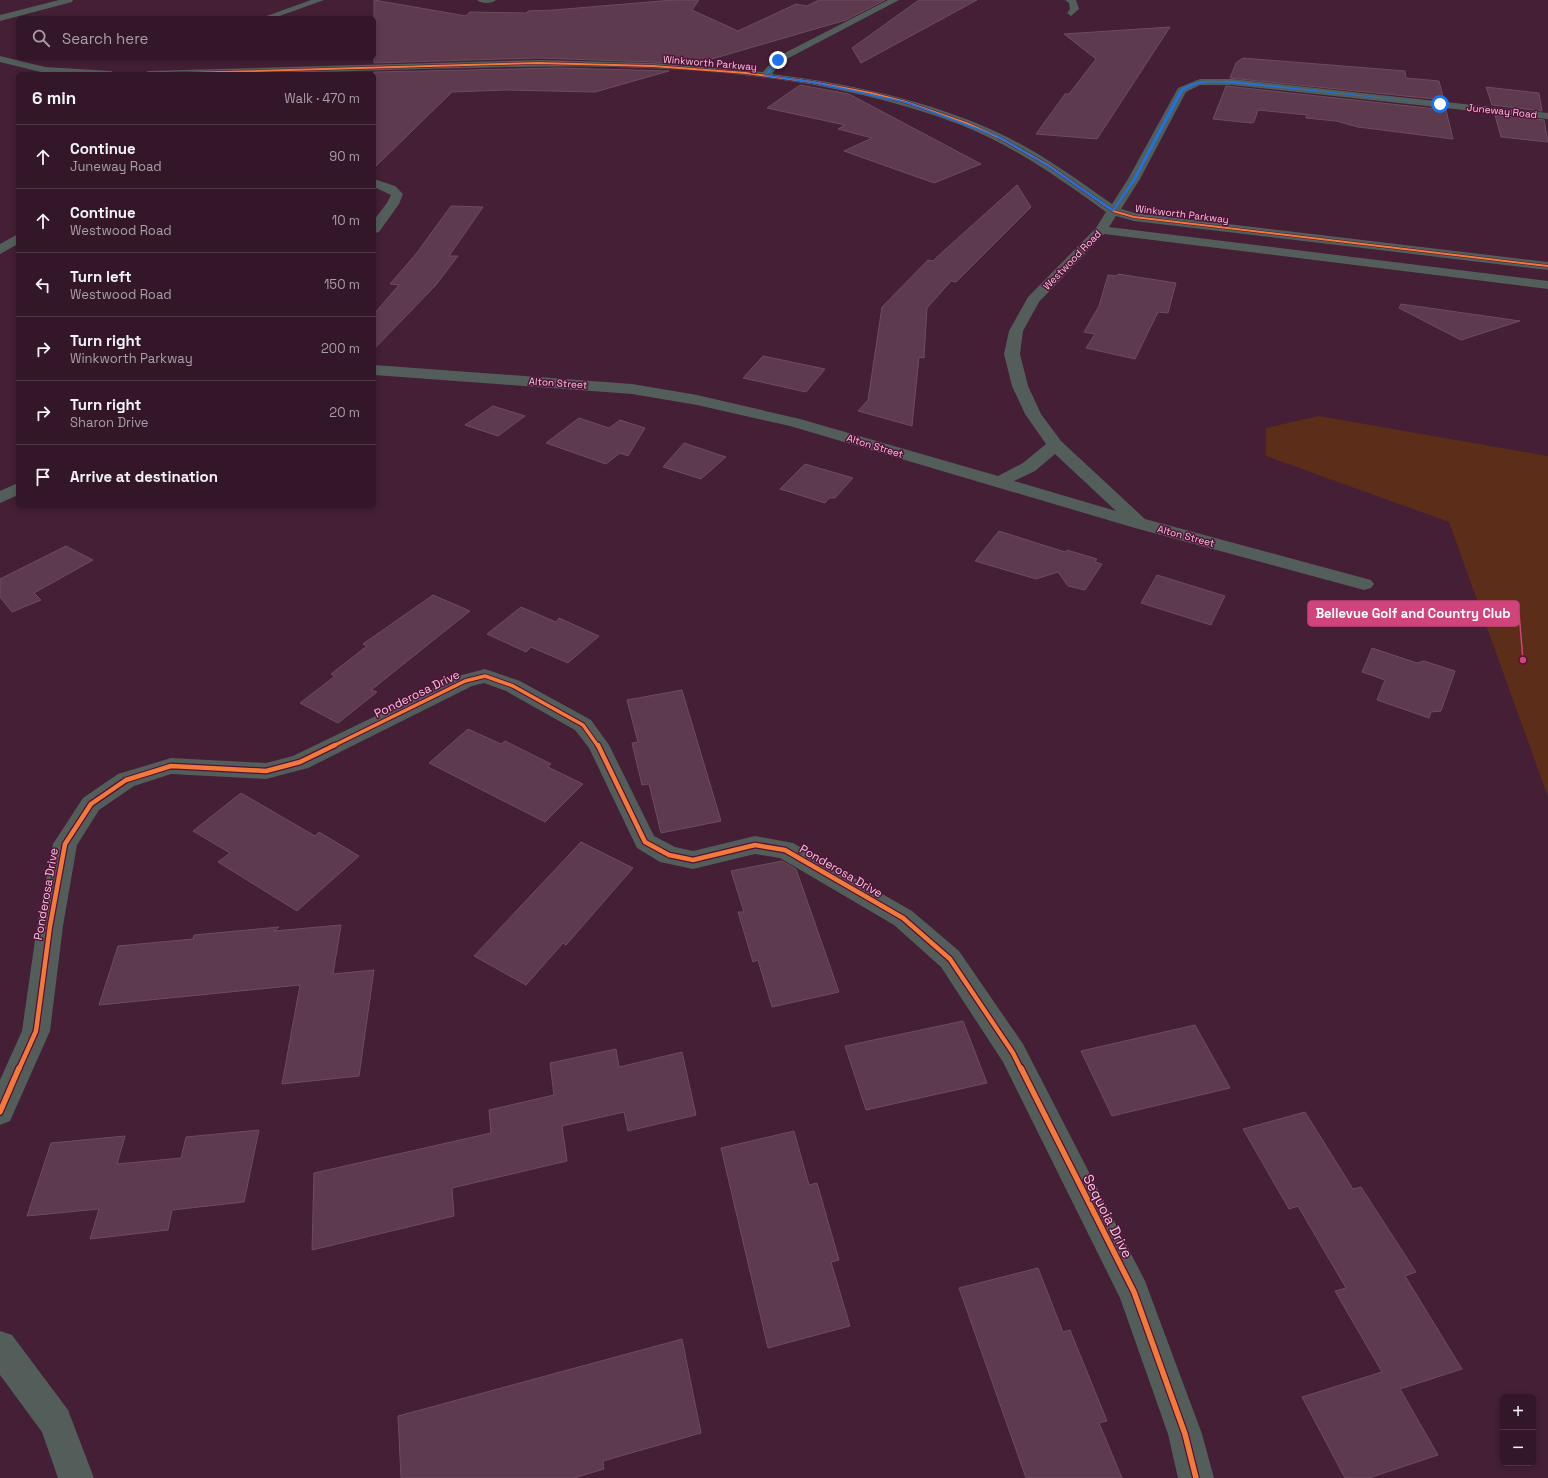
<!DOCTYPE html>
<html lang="en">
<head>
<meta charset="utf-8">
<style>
	body { margin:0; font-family:"Space Grotesk",sans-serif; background:#3b2030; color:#f1f3f6 }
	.controls { position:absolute; right:12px; bottom:12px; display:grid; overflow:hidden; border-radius:6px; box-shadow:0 2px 6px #0003 }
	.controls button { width:36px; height:36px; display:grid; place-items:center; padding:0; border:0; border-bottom:1px solid #4e3645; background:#331728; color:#f1f3f6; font:20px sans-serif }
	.stop { position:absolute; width:12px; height:12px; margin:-9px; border:3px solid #1a73e8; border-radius:50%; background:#fff }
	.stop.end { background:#1a73e8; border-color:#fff; box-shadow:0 1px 4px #0008 }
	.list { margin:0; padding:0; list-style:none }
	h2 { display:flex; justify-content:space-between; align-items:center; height:52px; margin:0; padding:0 16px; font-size:17px }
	h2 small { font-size:13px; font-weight:400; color:#a99fa8 }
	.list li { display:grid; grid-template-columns:26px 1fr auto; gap:12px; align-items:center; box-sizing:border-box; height:64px; padding:0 16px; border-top:1px solid #4e3645 }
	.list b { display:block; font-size:15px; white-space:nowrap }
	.list p { margin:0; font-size:13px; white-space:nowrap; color:#a99fa8 }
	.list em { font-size:13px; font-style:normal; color:#a99fa8 }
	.icon { flex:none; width:22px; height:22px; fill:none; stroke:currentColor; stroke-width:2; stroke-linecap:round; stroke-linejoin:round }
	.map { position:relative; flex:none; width:1548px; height:1478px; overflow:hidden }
	.search { position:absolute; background:#331728; box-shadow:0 2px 6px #0003; left:16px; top:16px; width:360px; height:44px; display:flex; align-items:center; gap:10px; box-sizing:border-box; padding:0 14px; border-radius:6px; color:#a99fa8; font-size:15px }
	.panel { position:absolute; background:#331728; box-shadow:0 2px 6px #0003; left:16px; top:72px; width:360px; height:436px; border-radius:6px }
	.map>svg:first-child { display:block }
	.green { fill:#5c2d18 }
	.building { fill:#5e3a4e; stroke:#6c4d5f }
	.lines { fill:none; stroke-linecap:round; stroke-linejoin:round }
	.minor { fill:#535e5b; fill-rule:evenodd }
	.cycleway-far3-casing { stroke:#531038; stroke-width:3 }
	.cycleway-far2-casing { stroke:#531038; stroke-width:5.5 }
	.cycleway-far1-casing { stroke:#531038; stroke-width:7 }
	.cycleway-casing { stroke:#531038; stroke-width:8 }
	.cycleway-far3 { stroke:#f17a3a; stroke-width:2 }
	.cycleway-far2 { stroke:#f17a3a; stroke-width:3.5 }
	.cycleway-far1 { stroke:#f17a3a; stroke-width:4.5 }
	.cycleway { stroke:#f17a3a; stroke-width:5.5 }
	.route { fill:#1a73e8 }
	.labels { text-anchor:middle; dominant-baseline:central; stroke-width:3; stroke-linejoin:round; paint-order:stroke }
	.far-street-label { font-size:10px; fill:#f2c8dc; stroke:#531038 }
	.street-label { font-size:12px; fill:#f2c8dc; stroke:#531038 }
	.near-street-label { font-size:14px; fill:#f2c8dc; stroke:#531038 }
	.leader { fill:none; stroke:#ce447b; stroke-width:1.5 }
	.callout-dot { fill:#ce447b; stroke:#531038; stroke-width:1.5 }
	.callout { fill:#ce447b; stroke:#ce447b; stroke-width:1.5 }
	.callout-label { font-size:13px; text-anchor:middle; font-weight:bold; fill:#fff }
</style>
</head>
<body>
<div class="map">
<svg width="1548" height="1478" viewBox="0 0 1548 1478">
	<rect width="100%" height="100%" fill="#441f35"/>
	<path class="green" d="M1319,416L1548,456V797L1449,522L1266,456V428Z"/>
	<path class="building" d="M374,0L466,16L470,12L527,13L528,11L554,10L673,0H699L692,10L738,31L796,4L807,6L819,0H885L846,20L691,65L653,62L538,58L374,63Z
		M919,0H977L861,63L852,48Z
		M1170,27L1097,139L1036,134L1065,94H1069L1096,59L1064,34Z
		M1243,58L1405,71L1406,78L1439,81L1444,100L1230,78L1236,63Z
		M559,68L669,71L595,92L505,90L452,92L374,168V72Z
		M800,85L849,94L981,164L934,183L844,151L872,138L838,129L845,125L767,108Z
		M1226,86L1446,110L1453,139L1358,127L1336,121L1306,118L1307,115L1258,110L1254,122L1251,123L1213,119Z
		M1486,87L1539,93L1542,111L1492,105Z
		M1495,115L1544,120L1548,142L1501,137Z
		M1017,185L1031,207L956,282L951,281L927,308L924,358L919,357L912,426L858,411L868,400L882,307L928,260L933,261L937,257Z
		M451,206L483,207L449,256H458L435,286L374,349V314L399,285L390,284L416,254Z
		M1118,274L1176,283L1168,313L1158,312L1135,359L1086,348L1095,334L1084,332L1099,306L1108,275L1117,276Z
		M1401,304L1520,321L1461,340L1399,308Z
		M763,356L825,369L806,392L743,378Z
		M493,406L525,416L498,436L465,425Z
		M579,418L609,428L620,420L645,428L628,456L620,453L606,464L546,443Z
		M684,443L726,457L701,479L663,467Z
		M805,464L853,478L835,498H829L825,503L780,489Z
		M999,531L1065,552L1067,550L1097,559L1095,562L1102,564L1085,590L1068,586L1058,572L1036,579L975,561Z
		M66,546L93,560L34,593L41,600L12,612L0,597V579Z
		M1157,575L1225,596L1211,625L1141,603Z
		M433,595L470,611L371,690L377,692L338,723L300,703L335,676L331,674L367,646L363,644Z
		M521,607L556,622L559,618L599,636L568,663L531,647L526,652L487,634Z
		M1372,648L1417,663L1424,661L1455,671L1441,711L1431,712L1429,718L1377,700L1385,680L1362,672Z
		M682,690L721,821L661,833L649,784L642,785L632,743L638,742L627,700Z
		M468,729L501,744L505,741L551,764L548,767L583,784L545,822L429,763Z
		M241,793L315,836L319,832L359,856L297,911L218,862L230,853L193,831Z
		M581,842L633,868L566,945L563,943L526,985L474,956Z
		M782,861L796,869L839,992L772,1007L758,960L753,962L738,912H744L731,871Z
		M341,925L333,974L374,970L359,1076L282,1084L300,985L99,1005L118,946L193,939L194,935L279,927L274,931Z
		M963,1021L987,1083L866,1110L845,1046Z
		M1195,1025L1230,1088L1112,1116L1081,1051Z
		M616,1049L619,1067L682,1052L696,1115L628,1131L624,1112L562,1126L567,1161L452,1188L454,1216L312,1250L314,1173L491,1133L489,1110L554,1095L550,1063Z
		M1305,1112L1353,1189L1361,1187L1416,1272L1405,1276L1462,1369L1400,1389L1438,1455L1369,1478H1345L1302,1397L1382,1372L1335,1291L1346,1288L1298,1206L1289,1209L1243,1129Z
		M259,1130L244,1202L172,1210L168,1230L90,1239L99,1209L27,1216L51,1143L125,1136L117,1164L181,1158L186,1137Z
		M794,1131L809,1185L817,1183L839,1260L831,1262L850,1326L768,1348L721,1148Z
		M1038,1268L1063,1332L1070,1330L1107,1421L1099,1423L1122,1478H1026L959,1288Z
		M682,1339L701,1433L603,1461L604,1469L574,1478H401L398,1416Z"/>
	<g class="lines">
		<path class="minor" d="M59,0H73L72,2L0,21V15Z
			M311,0H324L274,18H261Z
			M477,0H496C492,4 481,4 477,0Z
			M888,0H899L781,62L772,74C851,84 929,100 1001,134C1041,153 1076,179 1112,204L1128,179L1178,88L1200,79H1232L1548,113V119L1232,85H1200L1186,92L1140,179L1121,209L1135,213L1548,262V270L1134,221L1116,216L1109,227L1548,281V289L1104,234L1039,302L1023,331L1020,354L1028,386L1041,414L1061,441L1145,519L1371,580L1374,584L1371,588L1364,590L1135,528L790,426L697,405L632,394L374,375V365L632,384L697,395L800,419L998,476L1023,463L1046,444L1025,414L1012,386L1004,354L1009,331L1028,297L1096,228L1106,212C1060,179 1014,146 961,125C793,60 601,64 423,69C330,72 236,74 143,74L148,71L538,60L653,63L763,72L775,58ZM1055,454L1116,511L1014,481L1035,471Z
			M1065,0H1076L1079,9L1071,16L1067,13L1070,9L1069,3Z
			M0,56L45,67L111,71L116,74L45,73L0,62Z
			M374,179L395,186L403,194L399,204L379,232L374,233V220L387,203L391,195L374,187Z
			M18,234V244L0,254V244Z
			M18,483V495L0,503V491Z
			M485,669L520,681L591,720L609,745L654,836L675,847L693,851L755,836L793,843L912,911L959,951L1023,1044L1145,1281L1202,1434L1214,1478H1178L1168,1434L1120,1298L1003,1062L941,967L894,925L780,858L755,854L693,869L660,862L637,848L589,748L575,730L506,691L484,683L472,686L308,768L266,779L171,774L134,786L99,810L77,845L63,926L50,1031L10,1121L0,1125V1080L22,1031L37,926L53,844L83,798L118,774L171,758L266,763L293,756L458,676Z
			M0,1331L12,1335L68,1410L94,1478H58L42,1432L0,1375Z"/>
		<defs>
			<path id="cycleway-far3" d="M148,74L538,63L653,66L746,73L812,82L871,93L906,102L966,123L998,137L1048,165L1113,211L1134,217L1548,266"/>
			<path id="cycleway-far2" d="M333,746L465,681L485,676L513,686L583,725L598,746"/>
			<path id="cycleway-far1" d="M598,745L645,842L669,855L693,860L755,845L785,850L903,918L950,959L1013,1053L1021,1069
				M19,1069L36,1031L50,926L65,844L91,804L126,780L171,766L266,771L300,762L335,745"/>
			<path id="cycleway" d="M1021,1068L1134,1292L1185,1434L1196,1478
				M0,1112L19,1068"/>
		</defs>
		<use href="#cycleway-far3" class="cycleway-far3-casing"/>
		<use href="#cycleway-far2" class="cycleway-far2-casing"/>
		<use href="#cycleway-far1" class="cycleway-far1-casing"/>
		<use href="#cycleway" class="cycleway-casing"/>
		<use href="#cycleway-far3" class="cycleway-far3"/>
		<use href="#cycleway-far2" class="cycleway-far2"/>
		<use href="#cycleway-far1" class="cycleway-far1"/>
		<use href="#cycleway" class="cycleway"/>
	</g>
	<path class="route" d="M777,60H780L767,75L812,81L908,102L999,136L1049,165L1113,209L1133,179L1180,90C1195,78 1214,81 1232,81L1441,104L1232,83C1214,82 1198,80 1183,91L1136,179L1113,212L1047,166L997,137L906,103L812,83L764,76Z"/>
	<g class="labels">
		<g class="far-street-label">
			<text transform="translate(710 63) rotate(5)">Winkworth Parkway</text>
			<text transform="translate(1502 111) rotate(6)">Juneway Road</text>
			<text transform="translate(1182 214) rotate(7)">Winkworth Parkway</text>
			<text transform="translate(1072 260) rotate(-46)">Westwood Road</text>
			<text transform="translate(558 383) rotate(4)">Alton Street</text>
			<text transform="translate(875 446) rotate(17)">Alton Street</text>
			<text transform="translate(1186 536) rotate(15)">Alton Street</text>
		</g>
		<g class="street-label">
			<text transform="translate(417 694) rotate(-26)">Ponderosa Drive</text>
			<text transform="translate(841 871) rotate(30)">Ponderosa Drive</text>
			<text transform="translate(46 894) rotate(-80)">Ponderosa Drive</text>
		</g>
		<g class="near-street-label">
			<text transform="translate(1108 1216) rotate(63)">Sequoia Drive</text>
		</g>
	</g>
	<path class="leader" d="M1523 660L1519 613"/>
	<circle class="callout-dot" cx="1523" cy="660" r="4"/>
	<rect class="callout" x="1308" y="601" width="211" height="25" rx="4"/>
	<g class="callout-label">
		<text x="1413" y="618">Bellevue Golf and Country Club</text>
	</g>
</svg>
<div class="controls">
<button>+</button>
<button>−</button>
</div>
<div class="stop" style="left:1440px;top:104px"></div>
<div class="stop end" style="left:778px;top:60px"></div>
<div class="search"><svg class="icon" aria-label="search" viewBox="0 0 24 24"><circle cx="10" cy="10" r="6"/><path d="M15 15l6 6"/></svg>Search here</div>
<section class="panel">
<h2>6 min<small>Walk · 470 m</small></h2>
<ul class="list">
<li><svg class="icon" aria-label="ahead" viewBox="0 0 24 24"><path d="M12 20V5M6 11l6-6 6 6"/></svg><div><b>Continue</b><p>Juneway Road</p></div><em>90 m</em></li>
<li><svg class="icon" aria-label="ahead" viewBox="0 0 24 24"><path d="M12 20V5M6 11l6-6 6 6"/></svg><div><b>Continue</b><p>Westwood Road</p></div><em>10 m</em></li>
<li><svg class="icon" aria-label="left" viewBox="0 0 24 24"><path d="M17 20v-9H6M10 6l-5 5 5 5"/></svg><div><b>Turn left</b><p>Westwood Road</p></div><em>150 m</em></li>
<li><svg class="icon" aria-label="right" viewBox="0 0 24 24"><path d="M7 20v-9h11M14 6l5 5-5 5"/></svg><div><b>Turn right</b><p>Winkworth Parkway</p></div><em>200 m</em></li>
<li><svg class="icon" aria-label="right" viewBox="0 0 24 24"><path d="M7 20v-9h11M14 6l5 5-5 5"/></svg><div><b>Turn right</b><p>Sharon Drive</p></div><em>20 m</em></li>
<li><svg class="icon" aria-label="arrive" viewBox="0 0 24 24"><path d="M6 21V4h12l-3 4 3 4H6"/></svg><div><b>Arrive at destination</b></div></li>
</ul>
</section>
</div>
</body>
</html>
